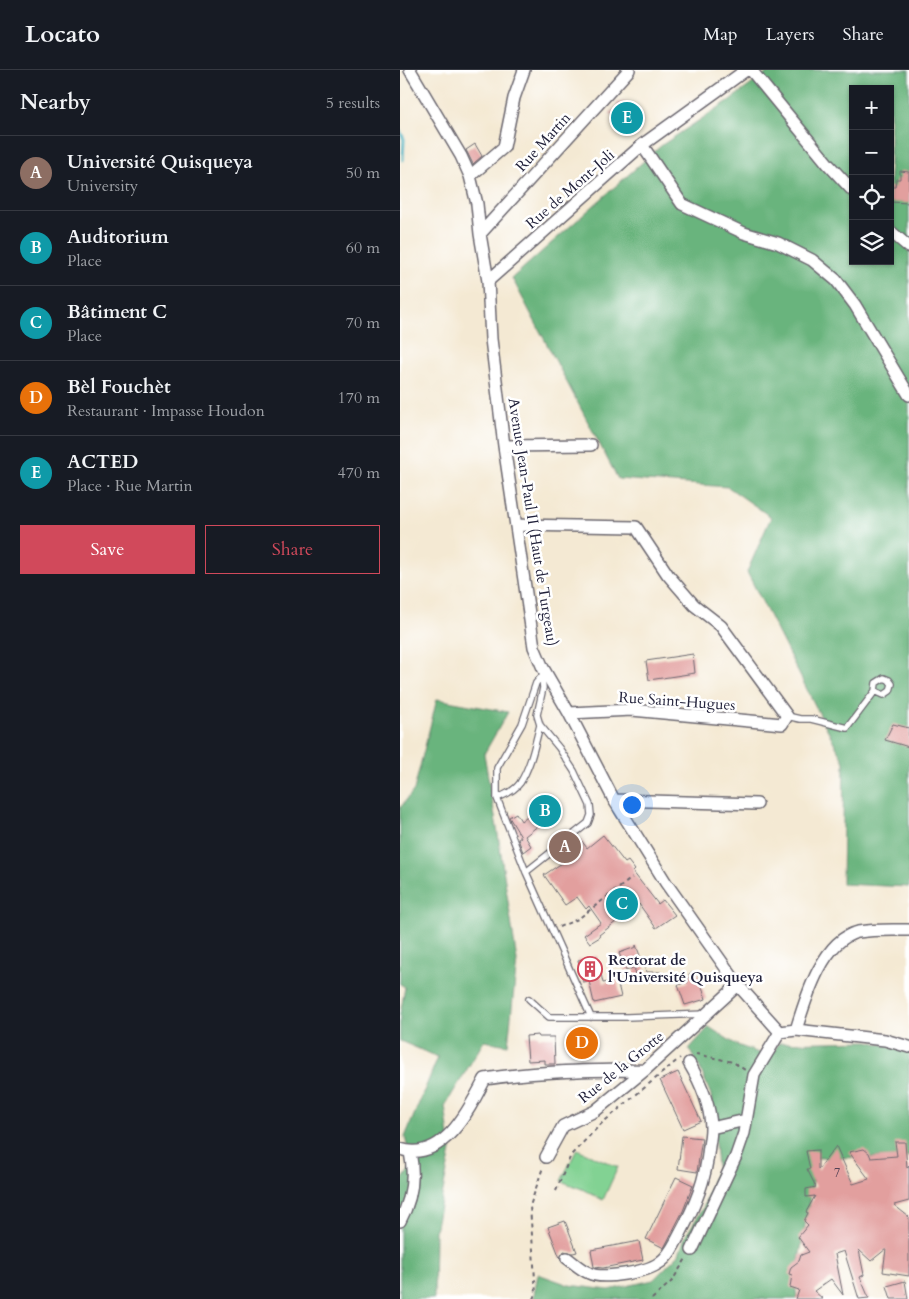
<!DOCTYPE html>
<html lang="en">
<head>
<meta charset="utf-8">
<style>
	body { margin:0; font-family:Cardo,serif; background:#242831; color:#f1f3f6 }
	.controls { position:absolute; right:15px; top:15px; display:grid; overflow:hidden; border-radius:0px; box-shadow:0 1px 4px #0004 }
	.controls button { width:45px; height:45px; display:grid; place-items:center; padding:0; border:0; border-bottom:1px solid #363941; background:#171b24; color:#f1f3f6; font:25px sans-serif }
	.you { position:absolute; left:231px; top:734px; width:18px; height:18px; margin:-12px; border:4px solid #fff; border-radius:50%; background:#1a73e8; box-shadow:0 0 0 8px #1a73e833 }
	.badge { display:grid; place-items:center; width:32px; height:32px; border-radius:50%; background:#d1495b; color:#fff; font-size:16px; font-weight:700 }
	.pin { position:absolute; translate:-50% -50%; border:2px solid #fff; box-shadow:0 1px 5px #0006 }
	.list { margin:0; padding:0; list-style:none }
	h2 { display:flex; justify-content:space-between; align-items:center; height:65px; margin:0; padding:0 20px; font-size:21px }
	h2 small { font-size:16px; font-weight:400; color:#9ea1a6 }
	.list li { display:grid; grid-template-columns:32px 1fr auto; gap:15px; align-items:center; box-sizing:border-box; height:75px; padding:0 20px; border-top:1px solid #363941 }
	.list b { display:block; font-size:19px; white-space:nowrap }
	.list p { margin:0; font-size:16px; white-space:nowrap; color:#9ea1a6 }
	.list em { font-size:16px; font-style:normal; color:#9ea1a6 }
	.actions { display:flex; gap:10px; padding:15px 20px }
	.actions a { flex:1; padding:11px 0; border:1px solid #d1495b; border-radius:0px; text-align:center; font-size:18px; color:#d1495b }
	.actions .main { background:#d1495b; color:#fff }
	.icon { flex:none; width:28px; height:28px; fill:none; stroke:currentColor; stroke-width:2; stroke-linecap:round; stroke-linejoin:round }
	.map { position:relative; flex:none; width:509px; height:1229px; overflow:hidden }
	header { display:flex; align-items:center; gap:30px; box-sizing:border-box; height:70px; padding:0 25px; background:#171b24; border-bottom:1px solid #363941 }
	header strong { font-size:24px }
	nav { display:flex; gap:28px; margin-inline-start:auto; font-size:18px }
	main { display:flex }
	aside { flex:1; background:#171b24 }
	.map>svg:first-child { display:block }
	.green { fill:#82d293; stroke:#527a67 }
	.forest { fill:#69b47d; stroke:#466b5c; fill-rule:evenodd }
	.lines { fill:none; stroke-linecap:round; stroke-linejoin:round }
	.stream { stroke:#47b3c3; stroke-width:3 }
	.building { fill:#e29f9e }
	.lane-casing { stroke:#6c6870; stroke-width:8 }
	.street-casing { stroke:#6c6870; stroke-width:14 }
	.path { stroke:#6c6870; stroke-width:2; stroke-dasharray:4 4; stroke-linecap:butt }
	.lane { stroke:#fff; stroke-width:5.5 }
	.street { stroke:#fff; stroke-width:11 }
	.labels { text-anchor:middle; dominant-baseline:central; stroke-width:5; stroke-linejoin:round; paint-order:stroke }
	.number-label { font-size:12px; fill:#524154 }
	.street-label { font-size:15px; fill:#22223b; stroke:#fff }
	.poi-label { font-size:15px; font-weight:bold; fill:#22223b; stroke:#fff; text-anchor:start }
</style>
</head>
<body>
<header>
<strong>Locato</strong>
<nav><a>Map</a><a>Layers</a><a>Share</a></nav>
</header>
<main>
<aside>
<h2>Nearby<small>5 results</small></h2>
<ul class="list">
<li><span class="badge" style="background:#8d6e63">A</span><div><b>Université Quisqueya</b><p>University</p></div><em>50 m</em></li>
<li><span class="badge" style="background:#0f9aa8">B</span><div><b>Auditorium</b><p>Place</p></div><em>60 m</em></li>
<li><span class="badge" style="background:#0f9aa8">C</span><div><b>Bâtiment C</b><p>Place</p></div><em>70 m</em></li>
<li><span class="badge" style="background:#e8710a">D</span><div><b>Bèl Fouchèt</b><p>Restaurant · Impasse Houdon</p></div><em>170 m</em></li>
<li><span class="badge" style="background:#0f9aa8">E</span><div><b>ACTED</b><p>Place · Rue Martin</p></div><em>470 m</em></li>
</ul>
<div class="actions"><a class="main">Save</a><a>Share</a></div>
</aside>
<div class="map">
<svg width="509" height="1229" viewBox="0 0 509 1229">
	<rect width="100%" height="100%" fill="#fff"/>
	<filter id="ink" filterUnits="userSpaceOnUse"><feTurbulence type="fractalNoise" baseFrequency=".02" numOctaves="2"/><feDisplacementMap in="SourceGraphic" scale="10" xChannelSelector="R" yChannelSelector="G"/><feConvolveMatrix kernelMatrix="1 2 1 2 8 2 1 2 1" color-interpolation-filters="sRGB"/></filter>
	<filter id="wash" filterUnits="userSpaceOnUse"><feTurbulence type="fractalNoise" baseFrequency=".0096" numOctaves="4" result="noise"/><feDisplacementMap in="SourceGraphic" scale="20" xChannelSelector="R" yChannelSelector="G"/><feGaussianBlur stdDeviation="1.12" result="paint"/><feColorMatrix in="noise" values="0 0 0 0 0 0 0 0 0 0 0 0 0 0 0 0 0 1.4 0 .05"/><feComposite in="paint" operator="in"/></filter>
	<g filter="url(#wash)">
		<rect width="100%" height="100%" fill="#f4e9d3"/>
		<path class="green" d="M177,1079L218,1097L203,1130L182,1119L161,1111Z"/>
		<path class="forest" d="M371,0H509V817L442,814L444,692L347,502L371,447L328,417L218,409L112,208L262,75L330,30ZM453,19H490V191H453Z
			M37,629L108,642L84,684L97,758L117,891L108,975L84,971L45,1036L51,1081L35,1161L34,1229H0V1113L12,1096L5,1067L38,987L0,971V945L5,917L0,914V738L14,720Z
			M309,957L337,975L359,983L369,989L379,973L468,971L509,981V1087L417,1088L395,1212L397,1229H133L138,1204L169,1215L209,1220L253,1210L279,1184L285,1167L303,1138L317,1097L311,1025L300,998L289,979Z"/>
		<g class="lines">
			<path class="stream" d="M0,61L4,69L3,90"/>
		</g>
		<g id="blocks">
			<path class="building" d="M225,32L226,39L234,37L242,50L235,55L239,58L227,66L210,43L217,38V33Z
				M75,74L82,86L73,94L66,80Z
				M500,101L509,102V133L490,132V117H495L496,109H500Z
				M293,584L295,603L249,610L246,591Z
				M493,654L509,658V677L485,670Z
				M152,726L162,737L125,766L131,776L123,782L118,769L121,767L109,747L116,743L121,751Z
				M203,765L225,793L228,791L235,800L233,802L258,834L263,830L275,845L256,858L239,834L199,865L200,867L190,873L184,865L201,853L189,836L186,839L177,827L165,835L144,805L165,791L160,784L181,770L187,778Z
				M236,875L246,902H261V911H234L235,897L226,901L219,883L236,877Z
				M197,886L203,913L217,910L221,927L194,933L189,911L183,912L178,890Z
				M297,901L306,929L285,935L278,915L288,912L287,908L290,907L289,904Z
				M138,965L139,967H154L155,994H145V990L128,991L126,966Z
				M278,1002L301,1051L283,1059L260,1010Z
				M282,1066L302,1068L297,1102L278,1099Z
				M495,1072H505L507,1098L509,1095V1131L494,1135L509,1147V1206L483,1202L486,1179L471,1191L459,1180L464,1205L460,1207L469,1228L459,1229L444,1181L435,1184L443,1225L431,1209L414,1221L423,1229H396L399,1220L390,1217L392,1205L389,1204L391,1197L399,1191L401,1185L409,1182L398,1167L408,1155L404,1151L408,1143L406,1142L415,1126L406,1127V1119L416,1117L407,1099H410L406,1081L418,1080V1100L436,1076L453,1114L469,1109L449,1082L464,1079L469,1083L471,1088L497,1086Z
				M276,1107L293,1115L283,1141L264,1178L246,1169Z
				M165,1151L177,1182L173,1183L164,1181L160,1188L148,1157Z
				M239,1171L243,1190L203,1198L194,1197L191,1180Z
				M505,1211L508,1229H491L487,1216Z"/>
		</g>
	</g>
	<g filter="url(#ink)">
		<use href="#blocks" fill-opacity="0" stroke="#6c6870" stroke-width="1"/>
		<g class="lines">
			<defs>
				<path id="lane" d="M143,600L142,606L136,613L122,654L97,698V728L126,802L191,947
					M387,646L400,649H411L447,658L475,621L484,625L490,621L492,614L489,610L484,608L476,613L475,621
					M97,728C105,725 115,720 120,713C131,696 135,674 140,655
					M126,802L188,753L191,745L190,735L174,701L159,678L140,655L137,645L143,618L142,606
					M129,929L149,947H227L306,944"/>
				<path id="street" d="M10,0L61,86L70,106L77,134L80,164L88,211L91,269L104,376L134,577L143,598L169,643L214,730L266,813L338,915L380,962L396,960L485,970L509,977
					M351,0L428,94L453,121
					M242,75L282,134L344,163L378,173L412,190L436,210L455,235L509,325
					M70,106L104,77L114,28L124,0
					M490,161L509,177
					M80,164L229,0
					M88,211L242,75L346,0
					M104,376L191,375
					M116,455L236,457L268,505L294,535L321,556L387,646L382,654L232,640L169,643
					M214,730L357,734
					M396,960C405,931 422,870 458,862C475,859 493,860 509,860
					M311,1058L346,1050
					M0,1079C43,1093 69,1040 85,1009C138,1001 192,1000 245,1000
					M146,1087L163,1056L195,1041L245,1000L338,915
					M0,1151C12,1129 15,1106 10,1082
					M292,1180L336,1086L344,1063L354,1005L380,962
					M167,1188C174,1193 181,1200 189,1203C202,1210 247,1202 259,1193C269,1187 274,1175 279,1166C295,1136 306,1110 309,1076C310,1070 311,1063 311,1057C310,1033 301,1013 289,993"/>
			</defs>
			<use href="#lane" class="lane-casing"/>
			<use href="#street" class="street-casing"/>
			<path class="path" d="M159,857L178,849L232,808
				M296,984L333,992L345,1000
				M156,1121L171,1085L201,1054L280,988
				M134,1229L136,1224L130,1136L143,1097
				M252,1229L272,1211L287,1187"/>
			<use href="#lane" class="lane"/>
			<use href="#street" class="street"/>
		</g>
	</g>
	<defs>
		<symbol id="building-ring" viewBox="-11 -11 22 22"><circle r="9.5" fill="#fff" stroke="#d1495b" stroke-width="1.5"/><path d="M-4-6H4V6H1V3H-1V6H-4ZM-2.5-4.3h1.7v1.8h-1.7ZM.8-4.3h1.7v1.8H.8ZM-2.5-1h1.7V.8h-1.7ZM.8-1h1.7V.8H.8Z" fill="#d1495b"/></symbol>
	</defs>
	<g fill-rule="evenodd">
		<use href="#building-ring" x="176" y="885" width="28" height="28"/>
	</g>
	<g class="labels">
		<g class="number-label">
			<text x="437" y="1103">7</text>
		</g>
		<g class="street-label">
			<text transform="translate(143 72) rotate(-48)">Rue Martin</text>
			<text transform="translate(170 119) rotate(-41)">Rue de Mont-Joli</text>
			<text transform="translate(133 452) rotate(81)">Avenue Jean-Paul II (Haut de Turgeau)</text>
			<text transform="translate(277 631) rotate(4)">Rue Saint-Hugues</text>
			<text transform="translate(221 997) rotate(-39)">Rue de la Grotte</text>
		</g>
		<g class="poi-label">
			<text x="208" y="890">Rectorat de<tspan x="208" dy="17">l'Université Quisqueya</tspan></text>
		</g>
	</g>
</svg>
<div class="controls">
<button>+</button>
<button>−</button>
<button><svg class="icon" aria-label="locate" viewBox="0 0 24 24"><circle cx="12" cy="12" r="6"/><path d="M12 2v4M12 18v4M2 12h4M18 12h4"/></svg></button>
<button><svg class="icon" aria-label="layers" viewBox="0 0 24 24"><path d="M12 4l9 5-9 5-9-5zM3 14l9 5 9-5"/></svg></button>
</div>
<div class="you"></div>
<div class="pin badge" style="left:165px;top:777px;background:#8d6e63">A</div>
<div class="pin badge" style="left:145px;top:741px;background:#0f9aa8">B</div>
<div class="pin badge" style="left:222px;top:834px;background:#0f9aa8">C</div>
<div class="pin badge" style="left:182px;top:973px;background:#e8710a">D</div>
<div class="pin badge" style="left:227px;top:48px;background:#0f9aa8">E</div>
</div>
</main>
</body>
</html>
